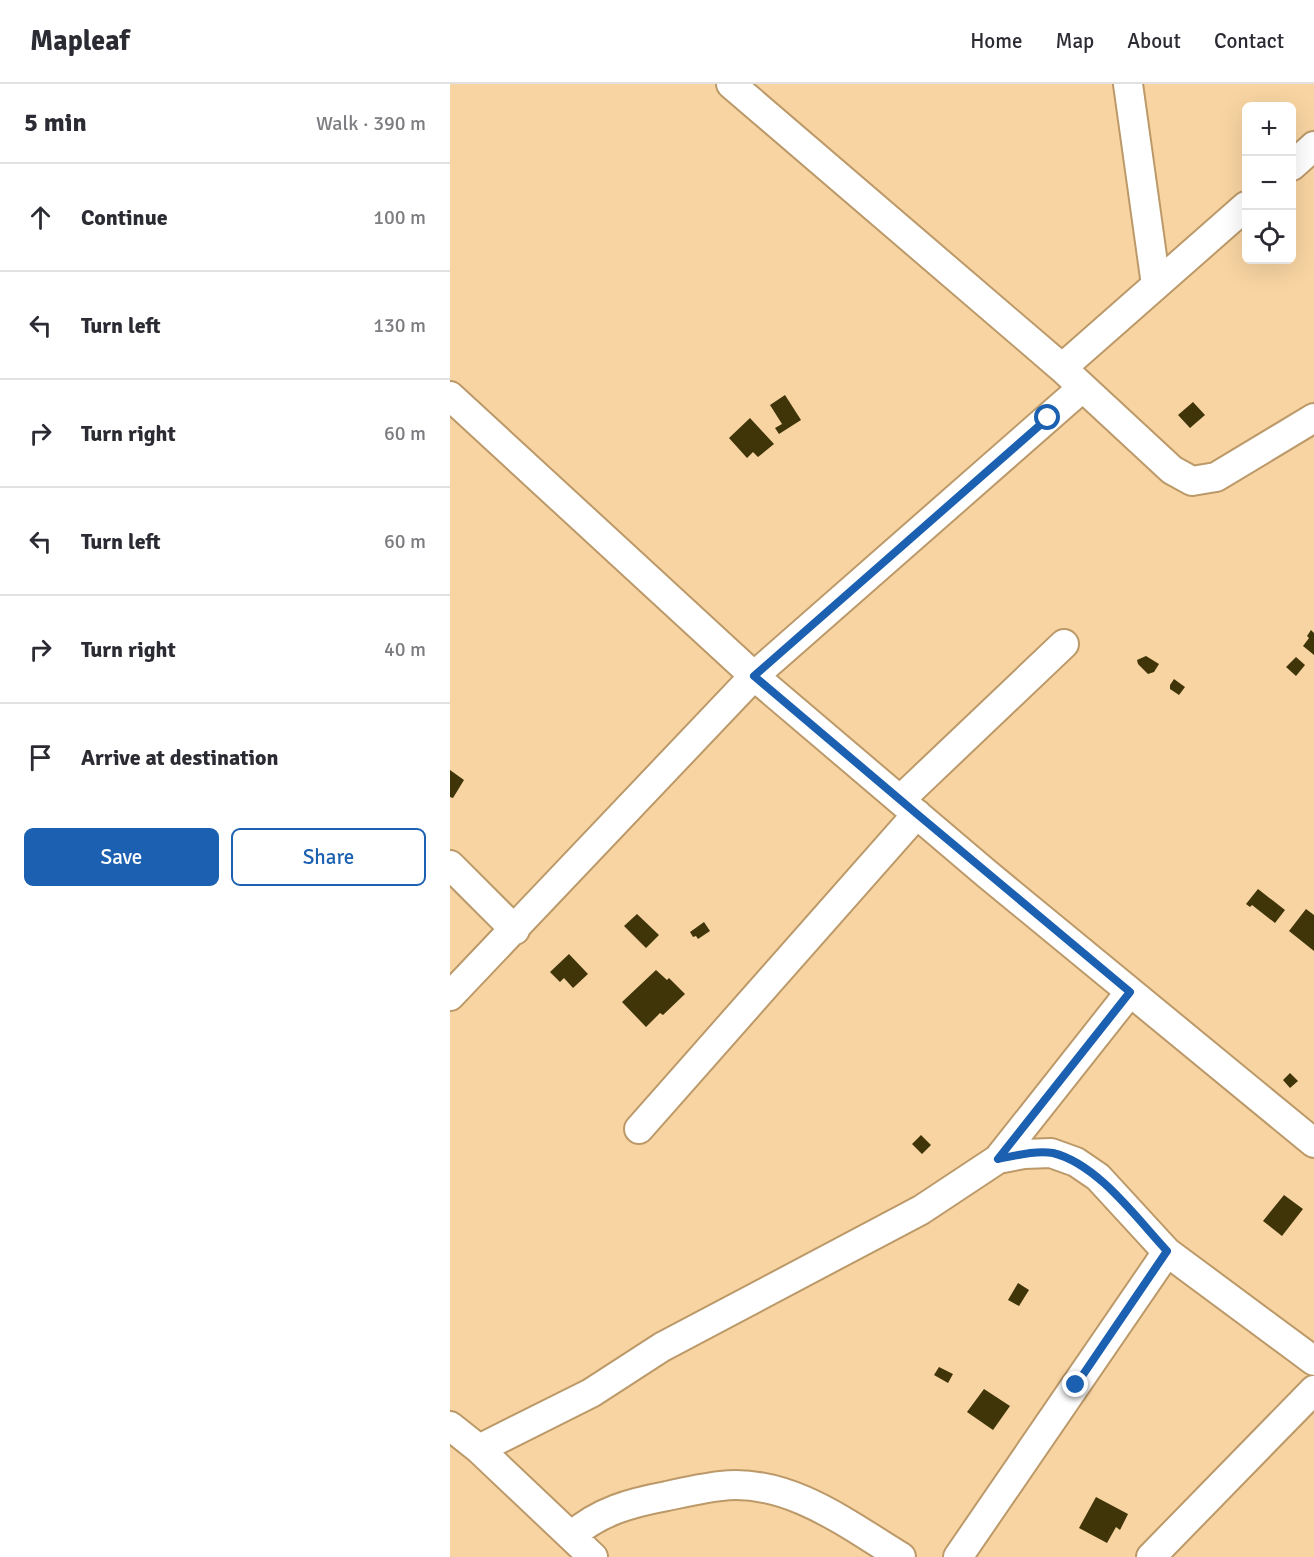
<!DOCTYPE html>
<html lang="en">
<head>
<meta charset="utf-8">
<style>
	body { margin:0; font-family:Signika,sans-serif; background:#f7f7f7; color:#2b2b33 }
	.controls { position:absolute; right:18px; top:18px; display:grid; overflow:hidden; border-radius:9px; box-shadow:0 6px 24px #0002 }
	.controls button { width:54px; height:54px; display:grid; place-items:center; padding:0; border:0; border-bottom:2px solid #e1e1e2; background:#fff; color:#2b2b33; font:30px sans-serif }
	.stop { position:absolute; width:18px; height:18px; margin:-14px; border:4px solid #1c61b1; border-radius:50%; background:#fff }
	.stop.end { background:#1c61b1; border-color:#fff; box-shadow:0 2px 6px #0008 }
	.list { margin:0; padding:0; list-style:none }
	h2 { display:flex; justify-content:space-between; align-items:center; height:78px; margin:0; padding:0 24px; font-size:26px }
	h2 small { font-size:20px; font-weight:400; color:#7c7c81 }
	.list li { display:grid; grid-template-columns:39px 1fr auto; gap:18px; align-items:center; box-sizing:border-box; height:108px; padding:0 24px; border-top:2px solid #e1e1e2 }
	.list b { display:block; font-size:22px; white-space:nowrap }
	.list em { font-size:20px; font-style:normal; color:#7c7c81 }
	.actions { display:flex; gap:12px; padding:18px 24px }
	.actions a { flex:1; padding:14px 0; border:2px solid #1c61b1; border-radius:9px; text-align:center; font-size:21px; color:#1c61b1 }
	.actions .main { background:#1c61b1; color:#fff }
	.icon { flex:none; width:33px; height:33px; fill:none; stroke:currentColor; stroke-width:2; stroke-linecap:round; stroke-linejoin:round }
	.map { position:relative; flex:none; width:864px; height:1473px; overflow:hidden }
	header { display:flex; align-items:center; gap:36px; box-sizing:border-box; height:84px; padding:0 30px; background:#fff; border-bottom:2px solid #e1e1e2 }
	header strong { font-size:28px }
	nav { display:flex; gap:33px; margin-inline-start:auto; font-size:21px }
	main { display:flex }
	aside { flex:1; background:#fff }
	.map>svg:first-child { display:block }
	.building { fill:#3f3509 }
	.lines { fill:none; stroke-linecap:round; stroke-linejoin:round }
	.street-casing { stroke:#bb9969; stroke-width:32 }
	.street { stroke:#fff; stroke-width:28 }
	.route { stroke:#1c61b1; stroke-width:8 }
</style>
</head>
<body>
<header>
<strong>Mapleaf</strong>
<nav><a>Home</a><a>Map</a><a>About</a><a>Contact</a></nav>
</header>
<main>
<aside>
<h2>5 min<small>Walk · 390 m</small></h2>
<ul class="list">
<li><svg class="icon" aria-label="ahead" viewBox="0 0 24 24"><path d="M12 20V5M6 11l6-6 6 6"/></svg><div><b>Continue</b></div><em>100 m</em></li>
<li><svg class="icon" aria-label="left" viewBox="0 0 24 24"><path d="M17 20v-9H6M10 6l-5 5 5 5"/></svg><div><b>Turn left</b></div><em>130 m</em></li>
<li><svg class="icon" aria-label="right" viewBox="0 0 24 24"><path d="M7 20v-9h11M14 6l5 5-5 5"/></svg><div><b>Turn right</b></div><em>60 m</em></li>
<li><svg class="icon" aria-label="left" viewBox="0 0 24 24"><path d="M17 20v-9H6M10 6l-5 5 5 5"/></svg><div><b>Turn left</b></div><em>60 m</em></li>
<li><svg class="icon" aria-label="right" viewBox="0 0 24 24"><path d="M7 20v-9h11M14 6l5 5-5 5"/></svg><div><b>Turn right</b></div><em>40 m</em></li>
<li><svg class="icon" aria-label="arrive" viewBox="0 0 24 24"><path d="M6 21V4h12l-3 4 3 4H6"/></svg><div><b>Arrive at destination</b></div></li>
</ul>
<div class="actions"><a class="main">Save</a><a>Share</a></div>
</aside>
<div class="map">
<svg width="864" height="1473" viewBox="0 0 864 1473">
	<rect width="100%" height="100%" fill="#f8d4a2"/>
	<path class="building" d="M335,311L351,336L329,350L325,344L332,340L320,321Z
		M743,318L755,331L740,344L728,331Z
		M300,334L324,360L308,373L303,368L297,374L279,354Z
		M861,546L864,549V571L853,562L859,554L857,552Z
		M696,572L709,580L704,588L698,590L688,580L687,576Z
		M846,573L855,581L846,592L836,583Z
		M724,595L735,603L729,611L720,605V601Z
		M0,686L14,696L3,714L0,713Z
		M808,805L835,826L825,839L802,821L800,823L796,820Z
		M856,825L864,831V867L839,847Z
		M187,830L209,851L196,864L174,842Z
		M254,838L260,847L248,855L246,852L243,853L240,848Z
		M119,870L138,890L123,904L114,894L110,898L100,888Z
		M206,886L217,896L219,894L235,910L213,931L210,929L196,943L172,918Z
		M840,989L848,997L840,1004L833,996Z
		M471,1051L481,1061L472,1070L462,1060Z
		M834,1111L853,1125L832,1152L813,1137Z
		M568,1199L579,1206L569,1222L558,1216Z
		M489,1283L503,1290L498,1299L484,1291Z
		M534,1305L560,1322L543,1346L517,1328Z
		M646,1413L678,1430L670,1446L666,1443L657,1459L629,1444Z"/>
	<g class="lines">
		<defs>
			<path id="street" d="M281,0L612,284L722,386L742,397L766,393L864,334
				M678,0L706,201
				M842,82L864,62
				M612,284L796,122
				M0,312L304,592L537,790L864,1059
				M450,716L614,560
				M0,781L65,846
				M0,912L304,592L632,304
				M189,1045L467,730
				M548,1075L574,1070L601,1069L626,1078L648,1093L717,1168L864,1277
				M0,1342L29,1365L143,1473
				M29,1365L141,1309L212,1263L471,1126L548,1075L680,908
				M121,1452C150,1427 180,1419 217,1412C235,1408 253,1404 271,1402C338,1394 397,1440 451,1473
				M508,1473L717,1168
				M701,1473L864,1306"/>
		</defs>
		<use href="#street" class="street-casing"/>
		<use href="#street" class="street"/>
	</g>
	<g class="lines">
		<path class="route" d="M598,334L304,592L467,730L680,908L548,1075C564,1072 586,1066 603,1069C648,1080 687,1135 717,1167L626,1301"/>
	</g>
</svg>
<div class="controls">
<button>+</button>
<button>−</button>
<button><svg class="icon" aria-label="locate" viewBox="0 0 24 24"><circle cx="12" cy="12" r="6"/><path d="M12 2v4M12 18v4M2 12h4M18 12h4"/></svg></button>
</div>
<div class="stop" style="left:598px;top:334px"></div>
<div class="stop end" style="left:626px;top:1301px"></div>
</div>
</main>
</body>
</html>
